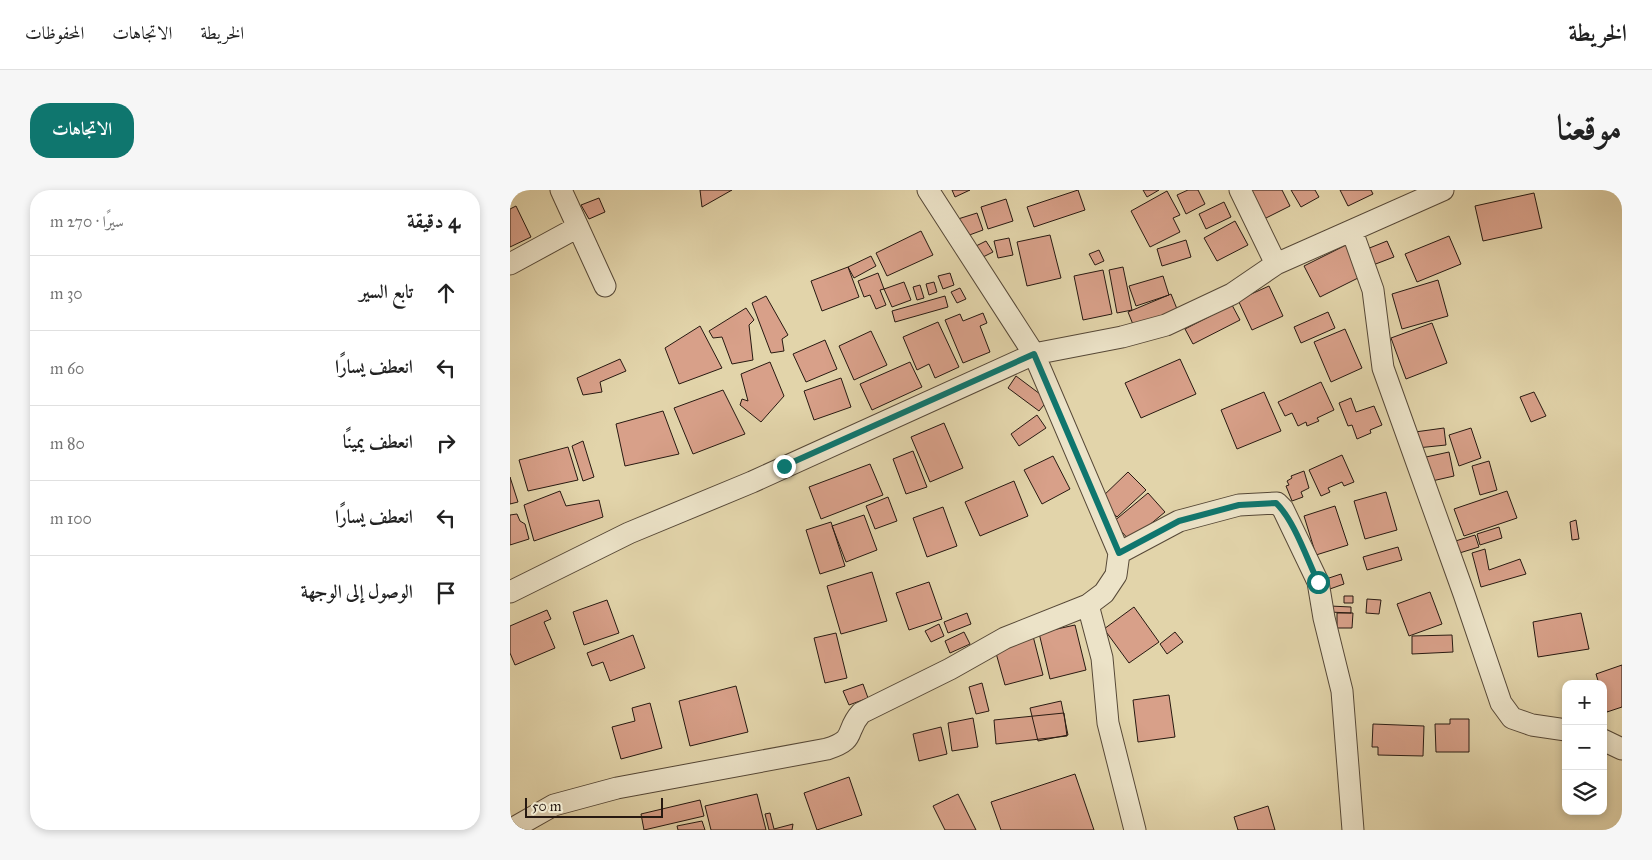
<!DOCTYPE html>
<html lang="ar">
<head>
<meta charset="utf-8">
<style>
	body { margin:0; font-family:"IM FELL Great Primer",Amiri,serif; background:#f6f6f6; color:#222; direction:rtl }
	.controls { position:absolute; right:15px; bottom:15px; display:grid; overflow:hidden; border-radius:10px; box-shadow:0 2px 8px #0003 }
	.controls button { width:45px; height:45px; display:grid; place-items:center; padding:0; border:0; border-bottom:1px solid #e0e0e0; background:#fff; color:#222; font:25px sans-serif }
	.scale { position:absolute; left:15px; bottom:12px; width:138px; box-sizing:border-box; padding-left:5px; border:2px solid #271911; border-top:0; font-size:14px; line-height:18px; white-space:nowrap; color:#271911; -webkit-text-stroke:4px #ece3c8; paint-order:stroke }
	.stop { position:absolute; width:15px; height:15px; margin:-11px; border:4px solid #0f766e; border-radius:50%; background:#fff }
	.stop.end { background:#0f766e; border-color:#fff; box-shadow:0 1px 5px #0008 }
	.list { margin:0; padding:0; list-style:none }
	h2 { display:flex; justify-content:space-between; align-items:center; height:65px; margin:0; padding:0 20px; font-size:21px }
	h2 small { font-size:16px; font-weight:400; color:#767676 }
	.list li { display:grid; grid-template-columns:32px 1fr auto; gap:15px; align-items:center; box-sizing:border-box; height:75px; padding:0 20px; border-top:1px solid #e0e0e0 }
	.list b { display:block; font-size:19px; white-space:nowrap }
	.list em { font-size:16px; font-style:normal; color:#767676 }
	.icon { flex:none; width:28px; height:28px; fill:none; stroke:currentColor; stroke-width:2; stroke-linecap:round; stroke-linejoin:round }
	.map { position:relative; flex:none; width:1112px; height:640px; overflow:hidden; direction:ltr; border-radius:20px }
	header { display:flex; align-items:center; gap:30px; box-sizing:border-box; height:70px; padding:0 25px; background:#fff; border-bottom:1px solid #e0e0e0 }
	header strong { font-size:24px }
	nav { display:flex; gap:28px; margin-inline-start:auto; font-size:18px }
	.intro { display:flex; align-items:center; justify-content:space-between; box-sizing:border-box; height:120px; padding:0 30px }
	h1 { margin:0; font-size:35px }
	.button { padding:12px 22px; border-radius:20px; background:#0f766e; color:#fff; font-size:18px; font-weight:700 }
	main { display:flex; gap:30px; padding:0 30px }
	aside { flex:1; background:#fff; border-radius:20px; box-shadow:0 2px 8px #0003 }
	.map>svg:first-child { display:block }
	.building { fill:#d8a089; stroke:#271911 }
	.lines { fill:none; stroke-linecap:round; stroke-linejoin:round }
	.minor-casing { stroke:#564837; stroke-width:23 }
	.minor { stroke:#ece3c8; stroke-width:21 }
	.route { stroke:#0f766e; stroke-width:6 }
</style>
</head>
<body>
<header>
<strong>الخريطة</strong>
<nav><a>الخريطة</a><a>الاتجاهات</a><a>المحفوظات</a></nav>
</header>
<div class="intro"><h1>موقعنا</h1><a class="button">الاتجاهات</a></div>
<main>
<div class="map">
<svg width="1112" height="640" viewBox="0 0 1112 640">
	<rect width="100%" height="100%" fill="#e2d4aa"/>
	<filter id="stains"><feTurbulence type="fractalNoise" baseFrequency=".004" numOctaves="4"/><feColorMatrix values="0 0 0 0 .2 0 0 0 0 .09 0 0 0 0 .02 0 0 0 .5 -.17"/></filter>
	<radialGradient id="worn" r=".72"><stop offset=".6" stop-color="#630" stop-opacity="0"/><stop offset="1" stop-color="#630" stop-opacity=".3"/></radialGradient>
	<path class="building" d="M190,0H222L192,17Z
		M442,0H460L445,7Z
		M568,0L575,20L524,37L517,17Z
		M633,0H649L637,7Z
		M678,0H688L695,14L676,24L667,5Z
		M739,0H772L780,16L754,29Z
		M781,0H805L809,7L791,17Z
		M830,0H861L863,4L838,16Z
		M657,1L670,25L663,28L670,42L640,57L621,21Z
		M1024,3L1032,38L973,51L965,16Z
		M89,8L95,22L79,29L71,15Z
		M496,9L503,31L478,39L471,17Z
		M714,12L721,27L696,39L689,24Z
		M6,16L21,47L0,57V19Z
		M467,23L473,40L454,47L448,29Z
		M725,31L738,55L707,71L694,48Z
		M411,41L423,65L377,86L366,63Z
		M540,45L551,88L517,96L507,52Z
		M939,46L951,74L907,92L895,64Z
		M499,48L503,65L488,68L484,51Z
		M676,50L681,67L652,76L647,59Z
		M476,51L483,62L473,67L466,56Z
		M877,51L884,67L863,75L857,59Z
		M840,53L856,84L810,107L794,76Z
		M589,60L594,71L585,75L579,64Z
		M361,66L366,76L344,88L338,77Z
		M338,77L349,107L312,121L301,91Z
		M613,77L622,120L607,123L599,80Z
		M593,80L602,124L573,130L564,86Z
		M368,83L374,99L370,100L376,115L366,119L360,105L354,107L348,91Z
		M440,83L444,95L433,99L428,86Z
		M653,86L659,105L626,116L619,96Z
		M928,90L938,126L892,139L882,104Z
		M394,92L401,110L382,117L374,99Z
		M424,92L427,102L419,105L416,94Z
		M410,95L414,108L407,110L403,97Z
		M759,96L773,126L742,140L728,110Z
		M450,98L456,109L447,113L441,102Z
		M661,104L667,119L624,137L618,122Z
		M256,106L278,145L272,149L274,161L261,163L242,113Z
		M435,106L438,117L385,132L382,121Z
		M722,115L730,130L683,154L675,139Z
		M236,118L244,130L239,135L243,170L222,174L212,147L203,148L199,141Z
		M818,122L825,138L791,153L784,137Z
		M473,123L477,133L470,136L480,162L453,173L435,130L450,124L453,131Z
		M428,132L449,177L425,188L419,174L407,180L393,147Z
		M922,133L937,173L896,189L881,148Z
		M190,136L212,178L169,194L155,158Z
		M835,139L852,178L821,192L804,152Z
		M361,141L377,175L344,190L329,156Z
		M315,150L327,179L296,192L283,164Z
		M110,169L116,181L90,192L92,202L73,205L67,188Z
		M670,169L686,204L631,228L615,193Z
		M260,172L274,206L251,232L230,215L232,209L238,211L231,184Z
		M400,172L412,197L362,220L350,194Z
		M506,186L538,210L529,221L498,198Z
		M331,188L341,217L304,230L294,201Z
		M811,192L824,220L807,228L809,231L797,236L796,232L788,236L782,223L775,226L768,212Z
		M213,200L235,244L183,264L164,218Z
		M754,202L771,241L727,259L711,220Z
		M1024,202L1036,226L1021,232L1010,207Z
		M841,208L846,222L864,216L872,235L860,240L861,243L847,249L842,235L838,236L829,213Z
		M153,221L169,264L115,276L106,234Z
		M527,225L536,238L509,256L501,244Z
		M434,233L453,278L420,292L401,247Z
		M934,238L936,255L907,258L905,242Z
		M961,238L971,268L949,276L939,245Z
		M73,251L84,287L73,291L62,256Z
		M58,257L68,290L18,301L9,270Z
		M403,261L417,297L396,304L383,269Z
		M939,262L944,286L922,291L916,267Z
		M832,265L844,292L834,296L832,292L818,298L820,302L811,306L799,280Z
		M543,266L560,299L532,314L514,280Z
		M979,271L987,300L970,305L962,276Z
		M360,274L373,305L311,329L299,297Z
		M794,281L799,298L791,302L793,307L782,311L776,296L779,295L777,291L782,288L781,286Z
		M618,282L636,300L607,327L590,309Z
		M0,287L8,312L0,314Z
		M504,291L518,326L470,346L455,312Z
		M50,301L56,316L89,310L93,327L24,351L14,315Z
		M997,301L1007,328L954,346L944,319Z
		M876,302L887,340L855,349L844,311Z
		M638,303L655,322L620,351L603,332Z
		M378,307L387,331L365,339L356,316Z
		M825,316L838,355L806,365L794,326Z
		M433,317L447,356L417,367L403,328Z
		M7,324L10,331L15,334L19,349L0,355V325Z
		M354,325L367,360L336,372L322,336Z
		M1066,330L1069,349L1062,350L1060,332Z
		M321,332L335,376L310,384L296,340Z
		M989,337L992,348L970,355L967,344Z
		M965,345L969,357L943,365L939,353Z
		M888,357L892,370L857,380L853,367Z
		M975,359L979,380L1010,369L1016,384L971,397L962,363Z
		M362,382L377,431L331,444L317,396Z
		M831,384L834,394L817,400L813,390Z
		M419,392L432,429L399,440L386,403Z
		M920,402L932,434L899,446L887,414Z
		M834,406H843V413H834Z
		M857,409L871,410L869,424L856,423Z
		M97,410L109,443L74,455L63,422Z
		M820,416L841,417V423L819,422Z
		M624,417L649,452L619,473L594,439Z
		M37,420L41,429L34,432L45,458L5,475L0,463V436Z
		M457,423L461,434L438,443L434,432Z
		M827,423H843L842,438H827Z
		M1071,423L1079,459L1028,467L1023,432Z
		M429,434L434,446L421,452L415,441Z
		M565,435L576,480L540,489L529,443Z
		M454,442L460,454L440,463L435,451Z
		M665,442L673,452L657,464L650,454Z
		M326,443L337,488L315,493L304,448Z
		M123,445L135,478L100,491L93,472L82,476L77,463Z
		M942,445L943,462L902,464V446Z
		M523,446L533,485L495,495L484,456Z
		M1112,475V517L1097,522L1093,508V494H1089L1086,484Z
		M472,493L479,521L466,524L459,497Z
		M353,494L358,508L339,515L333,501Z
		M226,496L238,542L180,556L169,511Z
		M659,505L665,547L628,552L623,510Z
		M551,511L558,545L528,551L520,518Z
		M140,513L152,558L111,569L102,537L125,531L122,518Z
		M554,523L557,546L486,554L484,530Z
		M463,528L468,557L442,561L438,533Z
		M940,529H959V562H926L925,534H940Z
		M863,534L914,536L913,566L868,565V557H862Z
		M431,537L437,564L409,571L403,544Z
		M565,584L584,640H491L481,612Z
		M339,587L352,625L307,640L294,603Z
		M247,604L256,640H201L195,616Z
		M448,604L466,640H435L423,616Z
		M190,610L194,626L134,640L131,624Z
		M758,616L765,640H728L724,627Z
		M260,623L264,639L283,634L282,640H259L255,624Z
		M192,631L195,640H168L167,636Z"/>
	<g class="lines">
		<defs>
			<path id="minor" d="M51,0L95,96
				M730,0L766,74
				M842,41L863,100L873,178L954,404L991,513L1002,528L1022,535L1056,540
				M0,74L68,37
				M609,363L669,331L729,315L767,313L773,319L808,392L814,428L832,501L843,640
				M0,402L119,343L242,292L524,164L612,147L656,135L722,104L766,74L933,0
				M578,415L592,468L598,533L625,640
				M1093,550L1112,559
				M0,640L44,615L107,598L317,559C348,549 334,542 351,523L440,479L495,448L578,415L594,403L606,385L609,363L524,164L418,0"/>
		</defs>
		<use href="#minor" class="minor-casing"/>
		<use href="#minor" class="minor"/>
	</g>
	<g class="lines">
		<path class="route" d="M274,276L524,164L609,363L669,331L729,315L766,313C784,330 797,369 808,392"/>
	</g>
	<rect width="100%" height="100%" filter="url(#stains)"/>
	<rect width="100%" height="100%" fill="url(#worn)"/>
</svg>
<div class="controls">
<button>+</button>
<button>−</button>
<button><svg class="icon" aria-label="layers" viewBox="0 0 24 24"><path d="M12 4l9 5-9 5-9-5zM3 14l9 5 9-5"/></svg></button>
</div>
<div class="scale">50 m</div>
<div class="stop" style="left:808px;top:392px"></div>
<div class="stop end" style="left:274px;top:276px"></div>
</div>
<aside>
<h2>4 دقيقة<small>سيرًا · 270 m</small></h2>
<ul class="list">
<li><svg class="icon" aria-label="ahead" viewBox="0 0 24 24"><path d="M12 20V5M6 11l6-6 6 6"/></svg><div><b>تابع السير</b></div><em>30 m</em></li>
<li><svg class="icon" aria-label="left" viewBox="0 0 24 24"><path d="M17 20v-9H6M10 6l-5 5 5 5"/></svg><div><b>انعطف يسارًا</b></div><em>60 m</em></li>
<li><svg class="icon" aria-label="right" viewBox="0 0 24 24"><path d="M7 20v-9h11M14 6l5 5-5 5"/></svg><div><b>انعطف يمينًا</b></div><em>80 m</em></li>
<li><svg class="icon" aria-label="left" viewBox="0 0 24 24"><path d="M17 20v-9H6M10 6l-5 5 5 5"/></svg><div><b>انعطف يسارًا</b></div><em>100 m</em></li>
<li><svg class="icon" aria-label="arrive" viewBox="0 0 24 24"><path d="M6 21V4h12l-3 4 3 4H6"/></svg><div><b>الوصول إلى الوجهة</b></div></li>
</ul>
</aside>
</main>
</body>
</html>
